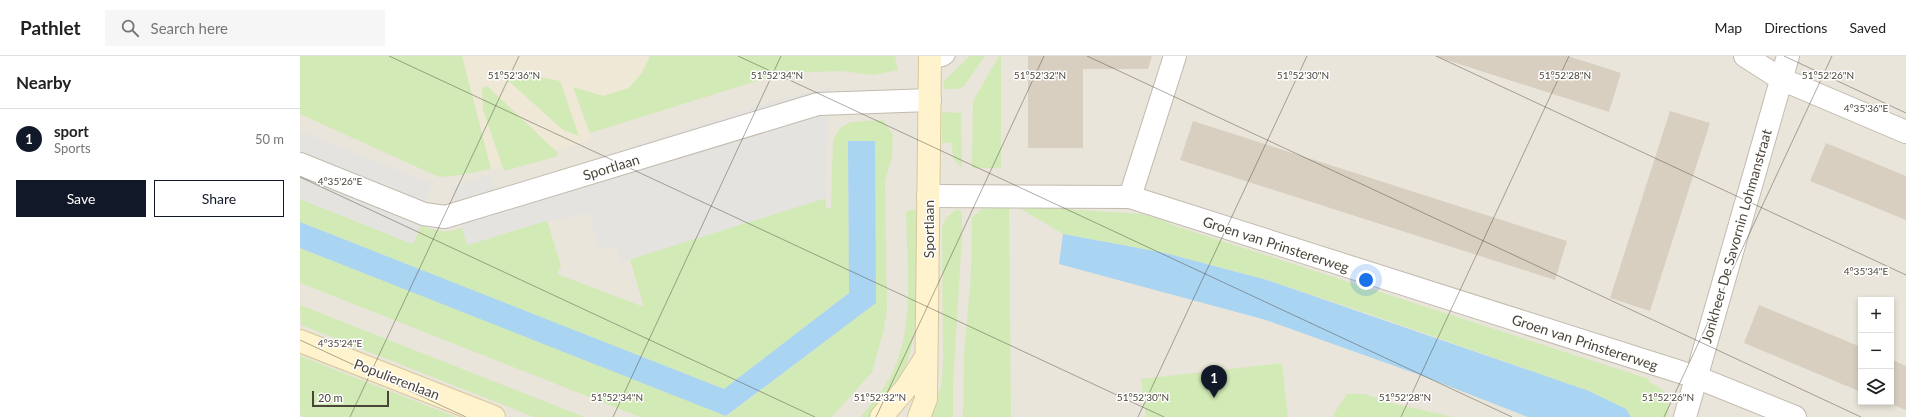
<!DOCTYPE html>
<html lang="en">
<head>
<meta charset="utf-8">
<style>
	body { margin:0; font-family:Lato,sans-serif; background:#f6f6f6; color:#222 }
	.controls { position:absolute; right:12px; bottom:12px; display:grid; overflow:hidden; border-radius:0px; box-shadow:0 2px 6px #0003 }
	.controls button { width:36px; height:36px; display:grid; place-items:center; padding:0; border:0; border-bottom:1px solid #e0e0e0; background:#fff; color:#222; font:20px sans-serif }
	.scale { position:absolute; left:12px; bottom:10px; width:77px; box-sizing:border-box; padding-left:4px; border:2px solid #4b4439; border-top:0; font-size:11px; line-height:14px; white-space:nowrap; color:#4b4439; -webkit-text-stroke:3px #fff; paint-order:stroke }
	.you { position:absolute; left:1066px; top:224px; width:14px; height:14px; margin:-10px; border:3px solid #fff; border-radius:50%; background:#1a73e8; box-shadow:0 0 0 6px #1a73e833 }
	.badge { display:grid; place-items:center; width:26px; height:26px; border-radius:50%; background:#111827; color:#fff; font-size:13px; font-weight:700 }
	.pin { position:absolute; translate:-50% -33px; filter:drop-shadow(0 1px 2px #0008) }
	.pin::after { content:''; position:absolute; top:21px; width:14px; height:12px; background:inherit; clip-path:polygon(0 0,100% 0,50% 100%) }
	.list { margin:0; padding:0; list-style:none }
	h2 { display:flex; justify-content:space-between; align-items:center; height:52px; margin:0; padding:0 16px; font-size:17px }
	h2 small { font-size:13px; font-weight:400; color:#767676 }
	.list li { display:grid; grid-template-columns:26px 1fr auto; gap:12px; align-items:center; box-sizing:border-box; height:60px; padding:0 16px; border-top:1px solid #e0e0e0 }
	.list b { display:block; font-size:15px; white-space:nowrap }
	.list p { margin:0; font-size:13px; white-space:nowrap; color:#767676 }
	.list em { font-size:13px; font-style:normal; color:#767676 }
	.actions { display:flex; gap:8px; padding:12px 16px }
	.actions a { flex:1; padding:9px 0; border:1px solid #111827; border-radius:0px; text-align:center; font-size:14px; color:#111827 }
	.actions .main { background:#111827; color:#fff }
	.icon { flex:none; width:22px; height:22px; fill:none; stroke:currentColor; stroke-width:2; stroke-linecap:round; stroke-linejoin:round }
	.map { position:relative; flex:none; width:1606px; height:361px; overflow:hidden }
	header { display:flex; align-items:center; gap:24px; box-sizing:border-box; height:56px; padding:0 20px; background:#fff; border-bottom:1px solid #e0e0e0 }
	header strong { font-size:19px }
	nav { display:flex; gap:22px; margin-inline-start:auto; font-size:14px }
	.search { width:280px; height:36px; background:#f6f6f6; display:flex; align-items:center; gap:10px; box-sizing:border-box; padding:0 14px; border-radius:0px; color:#767676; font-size:15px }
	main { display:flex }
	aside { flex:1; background:#fff }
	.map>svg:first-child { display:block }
	.residential { fill:#eae5da; fill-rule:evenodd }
	.education { fill:#efe8d6 }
	.green { fill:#d2eab5 }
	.parking { fill:#e5e3e0 }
	.water { fill:#a9d4f2 }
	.building { fill:#d8cfc1 }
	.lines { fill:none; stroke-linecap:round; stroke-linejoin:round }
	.lane-casing { stroke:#c2bbae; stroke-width:15 }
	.street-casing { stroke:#c2bbae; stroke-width:24 }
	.secondary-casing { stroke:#d6c79b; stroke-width:24 }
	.lane { stroke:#fff; stroke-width:13 }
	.street { stroke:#fff; stroke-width:22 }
	.secondary { stroke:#fff3cd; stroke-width:22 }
	.ticks { fill:none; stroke:#4b4439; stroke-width:1; stroke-opacity:0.45 }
	.labels { text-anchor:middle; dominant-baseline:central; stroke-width:3; stroke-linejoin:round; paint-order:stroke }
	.street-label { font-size:14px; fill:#4b4439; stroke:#fff }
	.ticks-label { font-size:10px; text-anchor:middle; fill:#4b4439; stroke:#fff; stroke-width:3; stroke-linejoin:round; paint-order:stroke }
</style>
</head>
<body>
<header>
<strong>Pathlet</strong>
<div class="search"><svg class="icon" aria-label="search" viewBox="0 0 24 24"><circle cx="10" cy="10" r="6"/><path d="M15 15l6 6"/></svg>Search here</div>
<nav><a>Map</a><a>Directions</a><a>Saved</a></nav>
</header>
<main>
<aside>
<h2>Nearby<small></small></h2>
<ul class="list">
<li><span class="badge">1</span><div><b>sport</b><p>Sports</p></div><em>50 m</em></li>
</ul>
<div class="actions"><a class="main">Save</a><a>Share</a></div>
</aside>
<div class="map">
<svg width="1606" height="361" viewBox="0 0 1606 361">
	<rect width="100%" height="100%" fill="#f6f3ec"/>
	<path class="residential" d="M0,0H1606V361H0ZM1561,244H1591V346H1561Z"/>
	<path class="education" d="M162,0H350L342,17L329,32L303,40L273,31L291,84L191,113Z"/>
	<path class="green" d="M0,0H162L191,113L161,119L139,121L0,58Z
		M350,0H595L598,14L573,19L541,15L482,17L290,77L273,31L303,40L329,32L342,17Z
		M670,0H685L664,30L657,33H644V25Z
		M699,0H701V112H672L673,45Z
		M206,14L260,25L279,80L263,74L204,21Z
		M187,30L258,97V100L204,115L183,54L182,32Z
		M644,56L661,57L662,112L653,103L652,87H642V57Z
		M583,64L593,79L592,102L585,125L587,254L584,273L572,316L532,361H340L0,227V192L427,360L576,247L548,85L549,237L424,333L0,166V143L113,188L121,169C135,176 147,177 162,172L168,189L247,164L261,210L257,218L344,251L330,203L526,142V153L531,152L533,84L540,72L551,66Z
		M709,152L711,361H663L664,299L671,218L672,162L682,153Z
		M749,152L842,158L869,166V168L1349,323L1348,326C1366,333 1372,342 1367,361H1331L1326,353L1289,335L1072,259L967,224L919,211L865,197L763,178L721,153Z
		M657,153L661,155L662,157V181L653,327V361H631L641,331L643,307L642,171L647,161Z
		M609,154H617C617,198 622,268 606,309C599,328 587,344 575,361H560C570,350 580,338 588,325C616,277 607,210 606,157Z
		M0,249L284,361H234L1,269Z
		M0,300L156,361H4L0,359Z
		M982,307L988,361H846L841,323Z
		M1047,338H1065L1087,346L1153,361H1034L1033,359Z"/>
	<path class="parking" d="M530,32L525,118L526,142L321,206L316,190L299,194L289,157L246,165L167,189L151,131L191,119L195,135L486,41Z
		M0,75L132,128L125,145L121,169L113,188L0,143Z"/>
	<path class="water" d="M548,85H575L576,247L426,360L0,192V166L424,333L549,237Z
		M763,178L865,197L967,224L1289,335L1326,353L1331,361H1228L1120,319L966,264L759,208Z"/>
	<path class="building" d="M728,0H852L848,13H783V92H728Z
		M1134,0H1268L1321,17L1309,56Z
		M1370,55L1410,67L1350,255L1310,242Z
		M893,65L1267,185L1255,224L880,104Z
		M1526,87L1606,120V164L1510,125Z
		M1459,249L1561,291V336L1444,287Z
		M1591,303L1606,310V354L1585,346H1591Z"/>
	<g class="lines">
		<defs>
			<path id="lane" d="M630,7L644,3L648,0"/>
			<path id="street" d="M1445,0L1481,23L1606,76
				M0,108L124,158L145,161L518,48L630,44
				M628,140L830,141L1396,321L1495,361
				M830,141L875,0
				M1385,361L1488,0"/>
			<path id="secondary" d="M0,285L194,361
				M581,361L606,332L626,301
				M619,361L626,343L630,0"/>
		</defs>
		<use href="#lane" class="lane-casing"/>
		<use href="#street" class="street-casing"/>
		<use href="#secondary" class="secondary-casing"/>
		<use href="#lane" class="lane"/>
		<use href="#street" class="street"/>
		<use href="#secondary" class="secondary"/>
	</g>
	<path class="ticks" d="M89,0L864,361M438,0L1212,361M787,0L1561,361M1136,0L1606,219M1484,0L1606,57M0,121L515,361M0,284L166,361M50,361L219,0M313,361L481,0M576,361L744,0M838,361L1007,0M1101,361L1269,0M1364,361L1532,0"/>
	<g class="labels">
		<g class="street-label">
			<text transform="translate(311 111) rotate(-17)">Sportlaan</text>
			<text transform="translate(628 173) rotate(-90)">Sportlaan</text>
			<text transform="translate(1436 180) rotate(-74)">Jonkheer De Savornin Lohmanstraat</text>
			<text transform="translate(976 188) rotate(18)">Groen van Prinstererweg</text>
			<text transform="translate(1285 286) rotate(18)">Groen van Prinstererweg</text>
			<text transform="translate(97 323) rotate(21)">Populierenlaan</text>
		</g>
	</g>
	<g class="ticks-label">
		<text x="214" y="23">51°52'36"N</text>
		<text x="477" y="23">51°52'34"N</text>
		<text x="740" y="23">51°52'32"N</text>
		<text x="1003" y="23">51°52'30"N</text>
		<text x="1265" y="23">51°52'28"N</text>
		<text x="1528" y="23">51°52'26"N</text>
		<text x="1566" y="56">4°35'36"E</text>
		<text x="40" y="129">4°35'26"E</text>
		<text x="1566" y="219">4°35'34"E</text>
		<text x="40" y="291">4°35'24"E</text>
		<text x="317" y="345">51°52'34"N</text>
		<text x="580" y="345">51°52'32"N</text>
		<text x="843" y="345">51°52'30"N</text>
		<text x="1105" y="345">51°52'28"N</text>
		<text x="1368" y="345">51°52'26"N</text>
	</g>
</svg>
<div class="controls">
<button>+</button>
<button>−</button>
<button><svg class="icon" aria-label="layers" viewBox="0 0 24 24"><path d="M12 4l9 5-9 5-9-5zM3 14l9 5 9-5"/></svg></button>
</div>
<div class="scale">20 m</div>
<div class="you"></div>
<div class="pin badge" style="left:914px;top:342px">1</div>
</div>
</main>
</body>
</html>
